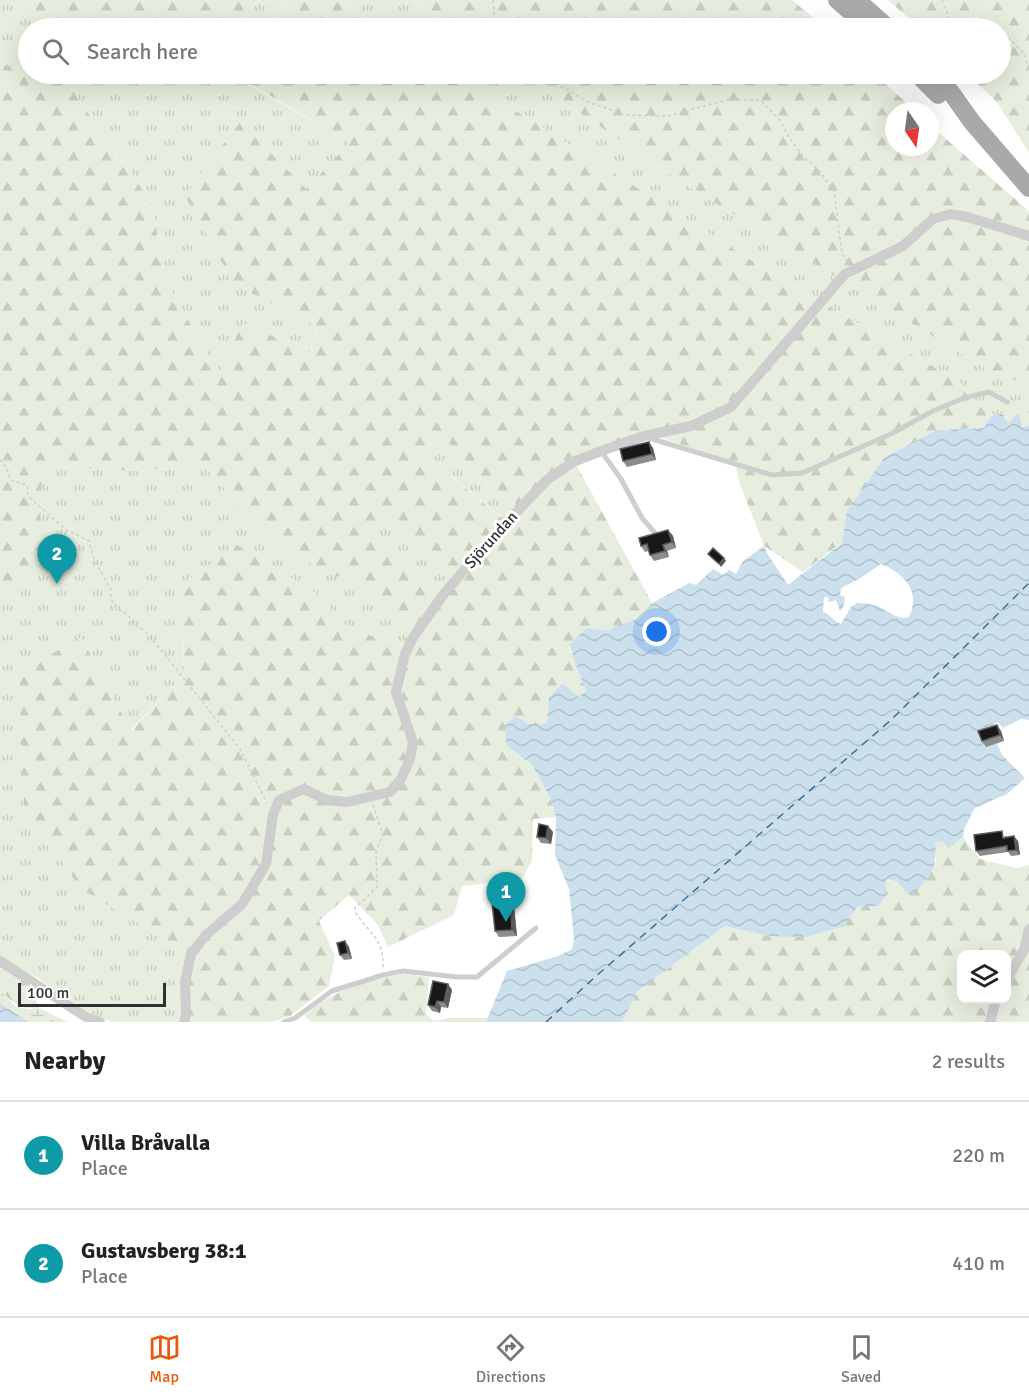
<!DOCTYPE html>
<html lang="en">
<head>
<meta charset="utf-8">
<style>
	body { margin:0; font-family:Signika,sans-serif; background:#f6f6f6; color:#222 }
	.controls { position:absolute; right:18px; bottom:18px; display:grid; overflow:hidden; border-radius:12px; box-shadow:0 6px 24px #0002 }
	.controls button { width:54px; height:54px; display:grid; place-items:center; padding:0; border:0; border-bottom:2px solid #e0e0e0; background:#fff; color:#222; font:30px sans-serif }
	.compass { position:absolute; left:885px; top:102px; width:54px; height:54px; border-radius:50%; background:#fff; box-shadow:0 6px 24px #0002; rotate:167deg }
	.scale { position:absolute; left:18px; bottom:15px; width:148px; box-sizing:border-box; padding-left:6px; border:3px solid #313131; border-top:0; font-size:16px; line-height:21px; white-space:nowrap; color:#313131; -webkit-text-stroke:4px #fff; paint-order:stroke }
	.you { position:absolute; left:657px; top:632px; width:21px; height:21px; margin:-15px; border:4px solid #fff; border-radius:50%; background:#1a73e8; box-shadow:0 0 0 9px #1a73e833 }
	.badge { display:grid; place-items:center; width:39px; height:39px; border-radius:50%; background:#ea580c; color:#fff; font-size:20px; font-weight:700 }
	.pin { position:absolute; translate:-50% -50px; filter:drop-shadow(0 2px 3px #0008) }
	.pin::after { content:''; position:absolute; top:32px; width:21px; height:18px; background:inherit; clip-path:polygon(0 0,100% 0,50% 100%) }
	.list { margin:0; padding:0; list-style:none }
	h2 { display:flex; justify-content:space-between; align-items:center; height:78px; margin:0; padding:0 24px; font-size:26px }
	h2 small { font-size:20px; font-weight:400; color:#767676 }
	.list li { display:grid; grid-template-columns:39px 1fr auto; gap:18px; align-items:center; box-sizing:border-box; height:108px; padding:0 24px; border-top:2px solid #e0e0e0 }
	.list b { display:block; font-size:22px; white-space:nowrap }
	.list p { margin:0; font-size:20px; white-space:nowrap; color:#767676 }
	.list em { font-size:20px; font-style:normal; color:#767676 }
	.icon { flex:none; width:33px; height:33px; fill:none; stroke:currentColor; stroke-width:2; stroke-linecap:round; stroke-linejoin:round }
	.map { position:relative; flex:none; width:1029px; height:1022px; overflow:hidden }
	.search { position:absolute; background:#fff; box-shadow:0 6px 24px #0002; left:18px; right:18px; top:18px; height:66px; display:flex; align-items:center; gap:15px; box-sizing:border-box; padding:0 21px; border-radius:33px; color:#767676; font-size:22px }
	.sheet { height:294px; background:#fff }
	nav { display:flex; justify-content:space-around; align-items:center; box-sizing:border-box; height:84px; border-top:2px solid #e0e0e0; background:#fff; font-size:16px; color:#767676 }
	nav a { display:grid; justify-items:center; gap:3px }
	nav .on { color:#ea580c }
	.map>svg:first-child { display:block }
	.grass { fill:url(#grass-tufts) }
	.forest { fill:url(#forest-firs); fill-rule:evenodd }
	.wetland { fill:url(#wetland-marsh) }
	.water { fill:url(#water-waves); fill-rule:evenodd }
	.lines { fill:none; stroke-linecap:round; stroke-linejoin:round }
	.ferry { stroke:#3d7195; stroke-width:1.5; stroke-dasharray:8 6; stroke-linecap:butt }
	.path { stroke:#cecece; stroke-width:1.5; stroke-dasharray:3 3; stroke-linecap:butt }
	.lane { stroke:#cecece; stroke-width:5 }
	.street { stroke:#cecece; stroke-width:10 }
	.primary { stroke:#a9a9a9; stroke-width:18 }
	.wall { fill:#8c8c8c }
	.shaded-wall { fill:#5d5d5d }
	.building { fill:#181818; stroke:#5d5d5d; stroke-width:1.5 }
	.labels { text-anchor:middle; dominant-baseline:central; stroke-width:6; stroke-linejoin:round; paint-order:stroke }
	.street-label { font-size:16px; fill:#313131; stroke:#fff }
</style>
</head>
<body>
<div class="map">
<svg width="1029" height="1022" viewBox="0 0 1029 1022">
	<defs>
		<pattern id="grass-tufts" width="24" height="20" patternUnits="userSpaceOnUse" patternTransform="scale(1.5)"><rect width="24" height="20" fill="#e7eedf"/><path d="M3 7l-1-3M5 7V3M7 7l1-3M15 17l-1-3M17 17v-4M19 17l1-3" fill="none" stroke="#c7cdc0"/></pattern>
		<pattern id="forest-firs" width="22" height="20" patternUnits="userSpaceOnUse" patternTransform="scale(1.5)"><rect width="22" height="20" fill="#e7eedf"/><path d="M5 1l3.5 6h-7zM16 11l3.5 6h-7z" fill="#c7cdc0"/></pattern>
		<pattern id="wetland-marsh" width="20" height="14" patternUnits="userSpaceOnUse" patternTransform="scale(1.5)"><rect width="20" height="14" fill="#e7eedf"/><path d="M1 5h8M5 5V1M11 12h8M15 12V8" fill="none" stroke="#c7cdc0"/></pattern>
		<pattern id="water-waves" width="16" height="10" patternUnits="userSpaceOnUse" patternTransform="scale(1.5)"><rect width="16" height="10" fill="#cbdfed"/><path d="M0 5q4-4 8 0t8 0" fill="none" stroke="#afc0cc"/></pattern>
	</defs>
	<rect width="100%" height="100%" fill="#fff"/>
	<path class="grass" d="M0,0H29L48,28H28V72L0,63Z
		M260,0H280L284,4L274,28H228Z
		M338,0H413L455,28H387Z
		M41,74H256L252,86L350,143L306,189L234,284L317,326L310,353L219,374L163,277L153,205L63,77Z
		M458,74H522L697,192L978,364L1029,386V425C1016,429 1006,420 995,414L990,417L959,381L787,283Z
		M448,442L483,480L516,505L503,518L428,458L429,444Z
		M41,466L130,471L205,466L271,542L293,553L352,572L367,598L411,632L399,650L343,623L316,593L182,584L184,674L130,731L81,637V889L187,952L180,979L181,1012L178,1022H112L86,1011L36,977L0,957V600L39,567Z
		M394,515L451,577L440,590L370,532Z"/>
	<path class="forest" d="M29,0H260L228,28H48Z
		M280,0H338L387,28H274L284,4Z
		M413,0H792L825,28H455Z
		M888,0H1029V153L996,101L967,74H1000V28H920Z
		M0,63L28,72V74L63,77L153,205L163,277L219,373L243,323L310,353L317,327L234,284L185,196L240,122L306,189L350,143L252,85L256,74H458L787,283L959,381L990,417L984,428L937,430L842,542L803,572L764,546L740,484L735,463L647,433L573,459L652,603L640,618L614,627L609,632L587,628L576,666L586,689L579,697L561,683L549,697L547,724H528L506,745L532,765L551,799L556,817L533,819L532,861L522,879L462,886L454,915L388,947L378,925L349,895L319,921L335,956L329,986L290,1016L272,1022H178L181,1012L180,979L187,952L81,889L24,807L19,673L81,637L131,731L184,674L182,584L237,545L316,593L343,623L399,649L410,631L367,598L352,572L335,577L271,542L205,466L130,471L42,466L39,567L0,600ZM448,442L483,480L516,505L502,518L428,458L429,444ZM394,516L450,577L440,590L371,533Z
		M522,74H875L915,111H894V147H930V125L1029,211V386L978,364L697,192Z
		M963,837L980,859L1017,868L1029,865V1022H622L638,991L725,926L768,936L857,907H864L885,885L886,879L898,882L903,889L936,862L934,843L942,841L949,847ZM962,954H1006V1000H962Z
		M0,967L30,986L39,1008C20,1010 13,1003 0,990Z
		M404,974L429,977L426,1014L434,1021L449,1018H487L486,1022H312L304,1016C332,990 367,980 404,974Z"/>
	<path class="wetland" d="M0,990L16,1007L29,1009L39,1008L68,1022H29L0,1003Z"/>
	<path class="water" d="M995,414L1004,415V419L1010,423L1014,416L1019,414L1022,427L1029,425V720L1021,719L1003,728L998,722L990,727L1002,755L1025,778L1007,794L975,808L964,829L963,837L949,848L942,841L935,843C937,872 930,876 911,896L903,889L898,882L887,879L885,885L888,893L878,906L857,907L845,926L805,937L768,936L725,926L638,991L622,1022H486L507,971L558,956L572,949L574,940L569,889L555,855L556,817L551,799L532,765L506,745L505,725L515,716L528,724H547L549,697L562,683L579,697L586,690L576,666L570,644L587,628L609,631L614,627L640,618L652,603L690,583L696,585L713,569L723,575L729,570L736,574L743,561L764,546L767,553L788,585L842,543L847,511L884,458L937,430L984,428L990,417ZM881,564C905,574 921,592 909,617C896,621 887,609 877,606C871,604 864,603 857,603L851,607L841,624C833,622 831,614 823,612L824,598L826,596L829,598L828,601L830,602L836,600L840,611L843,608L845,597L840,595L841,588L859,579Z
		M0,1003L29,1022H0Z"/>
	<g class="lines">
		<path class="ferry" d="M546,1022L595,977L891,720L1029,583"/>
		<path class="path" d="M493,0L496,28
			M942,0L953,28
			M963,28L988,23L1000,28
			M1000,29L1025,55L1029,72
			M540,74L588,102L626,115L668,116L726,100H760L779,119L792,142L805,158L818,169L834,191L842,253L847,262
			M0,460L7,468L10,480L27,485L28,496L65,529L89,541L94,559L111,590V599L116,607L128,615L134,625L144,630L161,650L240,749L267,803
			M373,805L383,834L376,852L377,887L355,908L356,913C370,935 384,938 383,968"/>
		<path class="lane" d="M649,438L772,475L802,473L891,434L933,411L964,398L989,392L1007,402
			M601,451L621,479L642,518L655,533
			M284,1022L295,1018L332,991L383,975L403,971L457,977H477L536,928"/>
		<path class="street" d="M0,961L86,1017L100,1022
			M1006,981L1024,950L1029,929
			M184,1022L186,1015L185,982L191,954L206,935L242,904L266,864L273,815L279,800L304,789L327,800L347,802L390,792L401,779L410,759L413,742L396,692L405,654L414,636L446,591L506,523L548,479L573,462L601,451L644,436L691,426L731,407L845,274L903,246L933,219L951,214L967,217L1029,236
			M990,1022L996,1000"/>
		<path class="primary" d="M837,0L869,28
			M857,0L888,28
			M917,74L938,95
			M934,74L950,91L972,122L1029,188"/>
	</g>
	<path class="wall" d="M653,448L656,460L627,467L623,461Z
		M668,530L673,536L676,548L667,551L669,557L654,561L650,555L648,551L645,552L641,546Z
		M997,725L1001,731L1004,741L986,747L982,741Z
		M548,826L553,832L551,844L541,843L537,837Z
		M1006,836L1018,841L1020,855L1011,856L1008,852L980,856L976,851Z
		M510,900L514,906L517,936L499,937L495,931Z
		M345,941L349,947L352,959L344,960L340,955Z
		M448,984L452,990L448,1008L441,1007L440,1013L432,1011L428,1005Z"/>
	<path class="shaded-wall" d="M649,442L653,448L656,460L652,454Z
		M668,530L673,536L676,548L672,542Z
		M663,545L667,551L669,557L665,551Z
		M724,558L726,561L721,567L719,564Z
		M997,725L1001,731L1004,741L1000,735Z
		M548,826L553,832L551,844L546,838Z
		M1014,836L1018,841L1020,855L1016,850Z
		M510,900L514,906L517,936L512,930Z
		M345,941L349,947L352,959L348,953Z
		M448,984L452,990L448,1008L444,1002Z
		M437,1001L441,1007L440,1013L435,1007Z"/>
	<path class="building" d="M649,442L652,454L623,461L620,449Z
		M668,530L672,542L663,545L665,551L650,555L647,544L641,546L639,538Z
		M713,548L724,558L719,564L708,554Z
		M997,725L1000,735L982,741L978,731Z
		M539,824L548,826L546,838L537,837Z
		M1002,831L1003,838L1014,836L1016,850L1007,851V846L976,851L974,835Z
		M510,900L512,930L495,931L492,902Z
		M345,941L348,953L340,955L337,943Z
		M433,981L448,984L444,1002L437,1001L435,1007L428,1005Z"/>
	<g class="labels">
		<g class="street-label">
			<text transform="translate(491 540) rotate(-48)">Sjörundan</text>
		</g>
	</g>
</svg>
<div class="controls">
<button><svg class="icon" aria-label="layers" viewBox="0 0 24 24"><path d="M12 4l9 5-9 5-9-5zM3 14l9 5 9-5"/></svg></button>
</div>
<svg class="compass" viewBox="-18 -18 36 36"><path d="M0-13l5 13h-10z" fill="#e53935"/><path d="M0 13l5-13h-10z" fill="#767676"/></svg>
<div class="scale">100 m</div>
<div class="you"></div>
<div class="pin badge" style="left:506px;top:922px;background:#0f9aa8">1</div>
<div class="pin badge" style="left:57px;top:584px;background:#0f9aa8">2</div>
<div class="search"><svg class="icon" aria-label="search" viewBox="0 0 24 24"><circle cx="10" cy="10" r="6"/><path d="M15 15l6 6"/></svg>Search here</div>
</div>
<section class="sheet">
<h2>Nearby<small>2 results</small></h2>
<ul class="list">
<li><span class="badge" style="background:#0f9aa8">1</span><div><b>Villa Bråvalla</b><p>Place</p></div><em>220 m</em></li>
<li><span class="badge" style="background:#0f9aa8">2</span><div><b>Gustavsberg 38:1</b><p>Place</p></div><em>410 m</em></li>
</ul>
</section>
<nav>
<a class="on"><svg class="icon" aria-label="map" viewBox="0 0 24 24"><path d="M3 6l6-2 6 2 6-2v14l-6 2-6-2-6 2zM9 4v14M15 6v14"/></svg>Map</a>
<a><svg class="icon" aria-label="directions" viewBox="0 0 24 24"><path d="M12 3l9 9-9 9-9-9zM9 14v-3h6M13 9l2 2-2 2"/></svg>Directions</a>
<a><svg class="icon" aria-label="saved" viewBox="0 0 24 24"><path d="M7 4h10v16l-5-4-5 4z"/></svg>Saved</a>
</nav>
</body>
</html>
